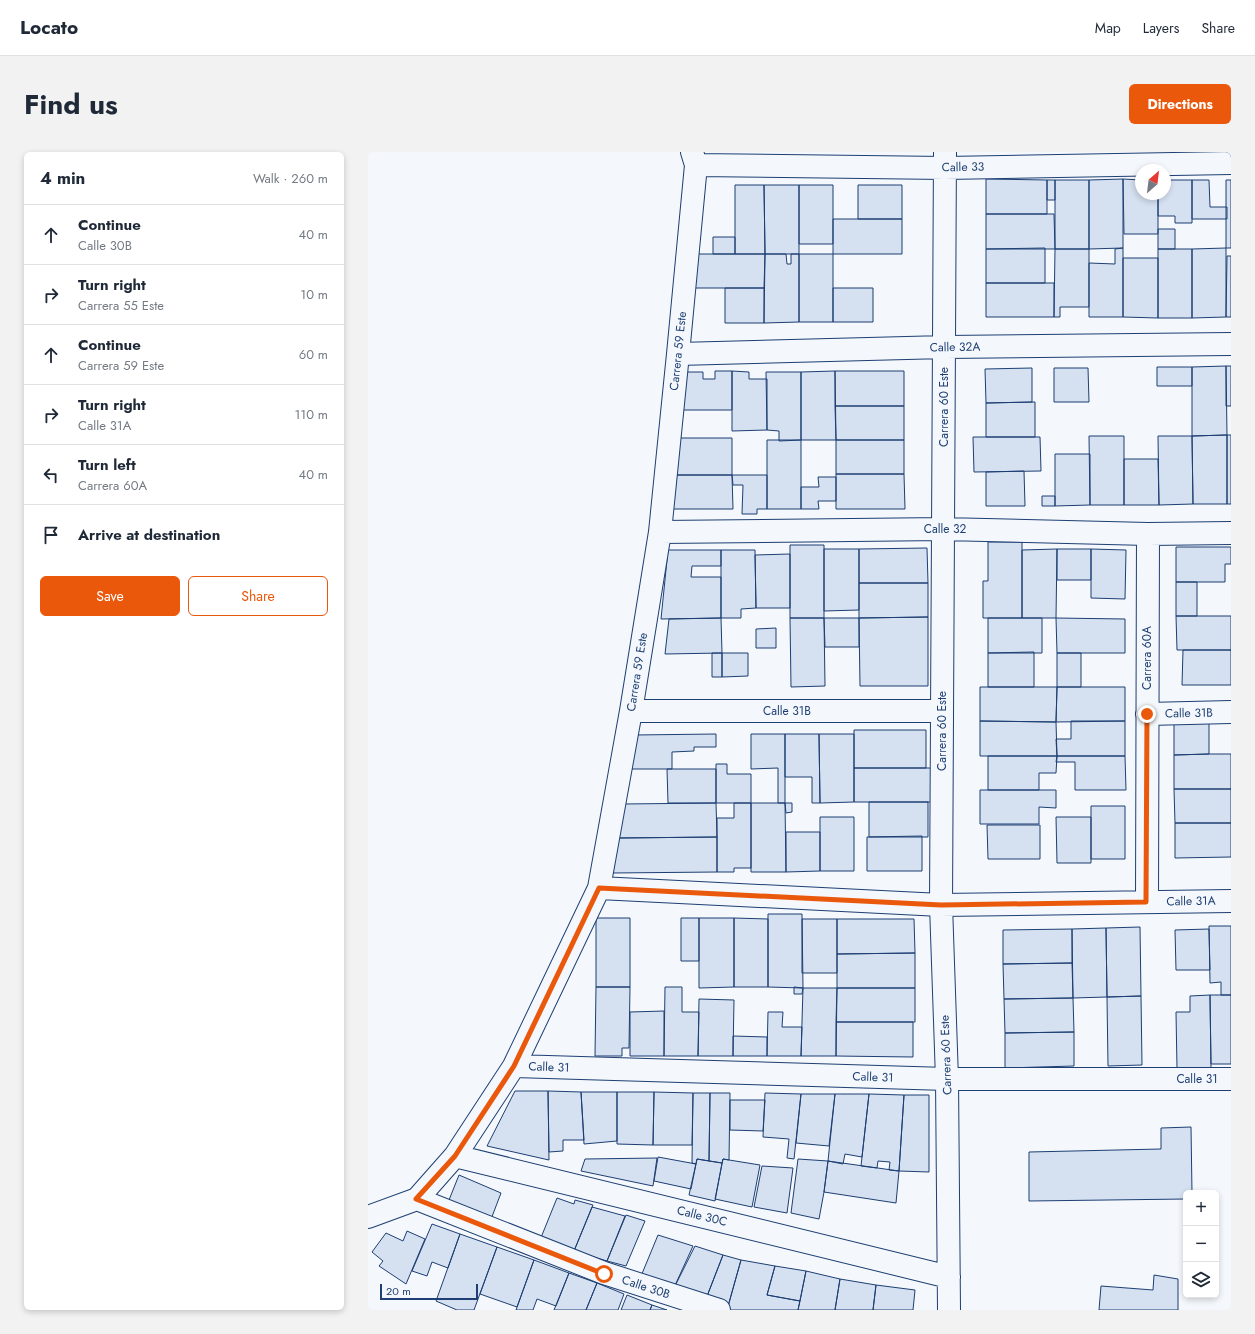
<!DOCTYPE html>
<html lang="en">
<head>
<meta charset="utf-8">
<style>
	body { margin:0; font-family:Jost,sans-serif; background:#f2f2f3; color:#1f2937 }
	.controls { position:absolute; right:12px; bottom:12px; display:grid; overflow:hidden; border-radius:6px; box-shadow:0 2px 6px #0003 }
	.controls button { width:36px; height:36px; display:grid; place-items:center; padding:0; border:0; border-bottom:1px solid #e0e1e3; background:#fff; color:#1f2937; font:20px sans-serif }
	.compass { position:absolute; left:767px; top:12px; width:36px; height:36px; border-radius:50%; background:#fff; box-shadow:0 2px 6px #0003; rotate:28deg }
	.scale { position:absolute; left:12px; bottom:10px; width:98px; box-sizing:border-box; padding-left:4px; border:2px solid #1d3f73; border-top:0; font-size:11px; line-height:14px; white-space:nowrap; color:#1d3f73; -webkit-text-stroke:3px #f4f7fb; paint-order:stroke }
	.stop { position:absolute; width:12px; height:12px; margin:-9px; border:3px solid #ea580c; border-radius:50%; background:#fff }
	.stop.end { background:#ea580c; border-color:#fff; box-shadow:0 1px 4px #0008 }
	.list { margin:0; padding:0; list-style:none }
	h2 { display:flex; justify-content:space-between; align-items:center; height:52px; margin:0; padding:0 16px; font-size:17px }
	h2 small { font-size:13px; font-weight:400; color:#747a83 }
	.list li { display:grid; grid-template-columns:26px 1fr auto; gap:12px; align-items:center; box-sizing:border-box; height:60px; padding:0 16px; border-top:1px solid #e0e1e3 }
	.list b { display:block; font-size:15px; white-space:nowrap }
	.list p { margin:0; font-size:13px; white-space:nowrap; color:#747a83 }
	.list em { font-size:13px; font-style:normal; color:#747a83 }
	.actions { display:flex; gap:8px; padding:12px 16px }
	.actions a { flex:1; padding:9px 0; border:1px solid #ea580c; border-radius:6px; text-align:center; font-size:14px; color:#ea580c }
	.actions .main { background:#ea580c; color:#fff }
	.icon { flex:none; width:22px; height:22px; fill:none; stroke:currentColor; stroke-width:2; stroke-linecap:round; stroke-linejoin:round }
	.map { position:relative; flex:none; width:863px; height:1158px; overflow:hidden; border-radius:6px }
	header { display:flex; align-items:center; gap:24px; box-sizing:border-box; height:56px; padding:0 20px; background:#fff; border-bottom:1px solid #e0e1e3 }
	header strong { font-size:19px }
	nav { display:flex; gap:22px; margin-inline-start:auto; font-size:14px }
	.intro { display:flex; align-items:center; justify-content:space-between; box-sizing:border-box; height:96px; padding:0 24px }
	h1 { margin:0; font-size:28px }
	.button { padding:10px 18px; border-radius:6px; background:#ea580c; color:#fff; font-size:14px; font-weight:700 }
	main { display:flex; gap:24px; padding:0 24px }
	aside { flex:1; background:#fff; border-radius:6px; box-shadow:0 2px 6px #0003 }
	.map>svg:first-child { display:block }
	.building { fill:#d5e0f0; stroke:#1d3f73 }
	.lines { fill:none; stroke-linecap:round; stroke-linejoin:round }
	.minor-casing { stroke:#1d3f73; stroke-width:24 }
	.minor { stroke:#f4f7fb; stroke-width:22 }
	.route { stroke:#ea580c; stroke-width:5 }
	.labels { text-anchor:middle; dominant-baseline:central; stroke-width:3; stroke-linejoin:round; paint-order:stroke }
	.street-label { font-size:12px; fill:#1d3f73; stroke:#f4f7fb }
</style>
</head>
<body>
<header>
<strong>Locato</strong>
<nav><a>Map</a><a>Layers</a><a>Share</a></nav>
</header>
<div class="intro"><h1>Find us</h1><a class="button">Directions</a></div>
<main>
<aside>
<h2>4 min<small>Walk · 260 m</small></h2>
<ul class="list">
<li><svg class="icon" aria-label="ahead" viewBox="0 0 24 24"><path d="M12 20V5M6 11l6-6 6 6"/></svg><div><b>Continue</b><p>Calle 30B</p></div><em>40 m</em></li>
<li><svg class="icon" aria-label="right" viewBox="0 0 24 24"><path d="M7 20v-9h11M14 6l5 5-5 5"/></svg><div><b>Turn right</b><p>Carrera 55 Este</p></div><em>10 m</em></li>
<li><svg class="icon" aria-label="ahead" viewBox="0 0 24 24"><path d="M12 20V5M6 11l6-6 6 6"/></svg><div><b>Continue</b><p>Carrera 59 Este</p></div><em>60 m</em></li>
<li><svg class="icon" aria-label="right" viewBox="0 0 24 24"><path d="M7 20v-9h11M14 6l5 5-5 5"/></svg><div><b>Turn right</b><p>Calle 31A</p></div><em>110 m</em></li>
<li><svg class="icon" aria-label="left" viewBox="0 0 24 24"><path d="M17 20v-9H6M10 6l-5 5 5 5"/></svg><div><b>Turn left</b><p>Carrera 60A</p></div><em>40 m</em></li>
<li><svg class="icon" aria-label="arrive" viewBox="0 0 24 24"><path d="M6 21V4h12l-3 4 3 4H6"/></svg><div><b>Arrive at destination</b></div></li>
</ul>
<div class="actions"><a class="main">Save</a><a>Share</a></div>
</aside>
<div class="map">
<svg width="863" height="1158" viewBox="0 0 863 1158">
	<rect width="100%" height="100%" fill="#f4f7fb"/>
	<path class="building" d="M618,27L679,28V62H618Z
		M755,27V96L721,97V28Z
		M755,27L773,28V42H790V82H756Z
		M679,28H687V48H679Z
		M687,28H721V97H687Z
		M797,28H824V71H807V64H790V42H797Z
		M824,28H841L842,55H859V67H824Z
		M858,28H863V96H858Z
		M367,33H396L397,102H367Z
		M396,33H431V102H397Z
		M431,33H465V92H431Z
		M490,33H534V67H490Z
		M618,62H686L687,97H618Z
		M465,67H534V102H465Z
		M790,77H807V97H790Z
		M345,85H367V102H345Z
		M677,96V131H618V97Z
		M755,96V165H721V111L747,112V97Z
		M858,96V165L824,166V97Z
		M687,97H721V155H692V165H686Z
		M790,97H824V166H790Z
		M327,102H397L396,136H327Z
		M397,102H418L419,112H423V102H431V170L396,171Z
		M431,102H465V170H431Z
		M859,104H863V165H858Z
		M755,106H790V166L755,165Z
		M618,131H686V165H618Z
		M357,136H396V171H357Z
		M465,136H505V170H465Z
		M858,214H863V254H858Z
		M858,214L859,283L824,284V215Z
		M789,215H824V234H789Z
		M664,216V250L618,251L617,217Z
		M686,216H720L721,250H686Z
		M347,219H364V258H310V220H335V227H347Z
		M364,219L381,220V227H399V278L364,279Z
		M467,219L468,288H433V220Z
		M467,219H536V254H467Z
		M398,220H433V288L411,289V279L399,278Z
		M667,250V285H618V251Z
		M467,254H536V288H468Z
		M859,283H863V352H859Z
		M859,283V352H825L824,284Z
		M721,284H756V353H722Z
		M790,284H824L825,352L791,353Z
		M605,285H672L673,319L606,320Z
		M306,286H364V323H306Z
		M399,288H433V357H399Z
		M468,288H536V322H468Z
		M687,302H722V353L687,354Z
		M756,307H790L791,353H756Z
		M656,319L657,354H618V320Z
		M468,322H536L537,357H468Z
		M303,323H364L365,357H300Z
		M364,323H399V357H389V362H374L375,333H365Z
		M450,325H468V349H450L451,357H433V335H451Z
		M674,344H687V354H674Z
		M620,390H654V466H615V429H620Z
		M422,393H456V466H422Z
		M808,395H863V412H857V430H808Z
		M559,396L560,431H491V397Z
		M456,397H491V458L456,459Z
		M689,397H723V428H689Z
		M689,397L688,466H654V398Z
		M723,397L758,398L757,447L723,446Z
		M300,398H353V414H324L323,425H353V466L293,467Z
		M353,398H387L388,456L373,457V466H353Z
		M422,402V456H388L387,403Z
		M808,430H829V464H808Z
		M491,431H560V465L491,466Z
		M808,464H863V498H809Z
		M560,465V534H492L491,466Z
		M353,466L354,501L297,502L301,467Z
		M422,466H456L457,534L423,535Z
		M456,466H491V495H457Z
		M620,466H674V501H620Z
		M688,466L757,467V501H689Z
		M408,476V496H388V477Z
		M815,498H863V533H814Z
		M666,500V535H620V501Z
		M344,501H354V525H344Z
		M354,501H380V524L354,525Z
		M689,501H713V535H689Z
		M612,535H689L688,570L612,569Z
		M689,535H757V569L688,570Z
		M806,568H841V602L806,603Z
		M612,569L688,570L689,604H612Z
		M703,569H757V604H689L688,587H703Z
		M486,578H558V616H486Z
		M348,582V595H326V599L304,600V617H260L266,583Z
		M383,582H417V651H410V616L383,617Z
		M417,582H451L452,651H444V625H417Z
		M451,582H486V650L452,651Z
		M841,602H863V637H806V603Z
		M620,604H689L688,621H671V638H620Z
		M689,604H757L758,638H707V610H688Z
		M348,612H359V622H383V651H348Z
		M486,616H564L565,650H486Z
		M299,617H348V651H300Z
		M806,637H863V671H807Z
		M612,638H688V656L671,655V672H612Z
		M501,650H560V685H501Z
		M348,651L349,685L250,686L255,652Z
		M366,651H383V716H366V720H349V666H366Z
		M383,651H417L418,720H383Z
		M417,651H424V660L418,661Z
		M723,654H757V707H723Z
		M452,665H486V719H452Z
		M688,665H723V711H689Z
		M807,671H863V705L807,706Z
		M619,673H672V707H620Z
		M418,680H452V719L418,720Z
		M554,684V719H499V685Z
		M349,685V720L244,721L250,686Z
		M400,762H434L435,836L400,835Z
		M228,766H262V835H228Z
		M313,766H331V809H313Z
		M331,766H366V835L331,836Z
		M366,766L400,767V835H366Z
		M434,767H469V821H434Z
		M469,767H546L547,801L469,802Z
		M841,774H863V843H853V830L842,831Z
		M772,775L773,844L739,845L738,776Z
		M738,776L739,845L705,846L704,777Z
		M704,777V811L635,812V778Z
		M841,777L842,818H808L807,778Z
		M547,801V836H469V802Z
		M704,811L705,846L636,847L635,812Z
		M228,835H262L261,896H254V904H227Z
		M297,835H314V860H331L330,904H296Z
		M426,835L435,836L434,842H426Z
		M435,836H469L468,904H433Z
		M469,836H547V870H468Z
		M842,843L843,917H809L808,860H822V844Z
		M842,843H863V912H843Z
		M773,844L774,913L740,914L739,845Z
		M705,846L706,880L637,881L636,847Z
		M331,847L366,848L365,904H330Z
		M296,859V904H262V860Z
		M400,860H415L414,875H434L433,904H399Z
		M468,870H545V905L468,904Z
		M706,880V914L637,916V881Z
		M365,884L399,885V904H365Z
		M147,939H180L181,1008L119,994Z
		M180,939L213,940L216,988H195V999L181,1000Z
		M213,940H249V989L216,992Z
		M249,940H286L285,993L249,992Z
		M286,940L325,941L324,993H285Z
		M325,941H342L341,1009L329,1007L328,1012L324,1011Z
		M342,941H362L361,1008L355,1007L354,1011L341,1009Z
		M397,941L433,942L426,1007L419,1006L421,987L395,985Z
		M433,942H467L461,994L428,991Z
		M467,942H501L494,1005L477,1002L475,1012L460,1009Z
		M501,942L536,943L531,1019L521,1018L522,1010L510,1009L509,1016L493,1014Z
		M536,943H561V1020L531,1019Z
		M362,948H397L395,979L362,978Z
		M823,975L824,1041H818V1047L661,1049V1000L793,997V976Z
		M290,1005L328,1012L323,1037L286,1029Z
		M289,1006L285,1034L213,1019L217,1007Z
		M329,1007L354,1011L347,1049L321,1043Z
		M355,1007L392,1013L384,1055L347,1047Z
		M430,1007L460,1009L456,1040L451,1067L423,1061Z
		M460,1009L531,1019L528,1051L456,1040Z
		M394,1014L425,1016L419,1061L386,1055Z
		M91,1023L133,1041L122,1070L79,1053Z
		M189,1046L206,1052L207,1048L225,1053L206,1099L172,1088Z
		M224,1055L257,1064L239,1109L206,1099Z
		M258,1063L277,1069L258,1114L239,1109Z
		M64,1072L92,1082L80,1116L64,1110L59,1124L44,1119Z
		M39,1079L57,1087L38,1132L11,1114L15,1109L4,1100L18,1081L35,1089Z
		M92,1082L129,1095L106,1158H89L68,1149Z
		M290,1083L325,1094L304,1140L271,1129Z
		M327,1094L355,1103L336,1152L304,1140Z
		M129,1095L166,1108L149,1155L112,1142Z
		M355,1103L373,1108L359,1158L336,1152Z
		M166,1108L201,1121L188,1154L169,1147L165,1158H148Z
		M373,1108L407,1114L399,1143L432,1149L430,1158H359Z
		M407,1114L438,1119L432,1149L399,1143Z
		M438,1119L472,1127L467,1158H430Z
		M201,1121L229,1131L218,1158H186Z
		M786,1123L810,1127V1158H731L733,1134L785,1138Z
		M472,1127L508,1133L505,1158H467Z
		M229,1131L256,1142L250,1158H218Z
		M508,1133L547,1138L545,1158H505Z
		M259,1143L284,1153L282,1158H253Z
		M284,1153L299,1158H282Z"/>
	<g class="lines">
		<defs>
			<path id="minor" d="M577,0L573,753L579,927L581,1158
				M328,13L577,16L863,11
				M310,202L577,195L863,192
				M292,380L575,377L780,382L863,381
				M263,559H574
				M779,562L863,560
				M231,736L573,753L863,749
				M779,750L780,382
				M146,914L579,927H863
				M87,1004L581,1125
				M49,1047L236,1121L351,1158
				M0,1065L49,1047L87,1004L146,914L231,736L263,559L292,380L310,202L328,13L324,0"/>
		</defs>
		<use href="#minor" class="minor-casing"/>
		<use href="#minor" class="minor"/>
	</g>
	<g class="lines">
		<path class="route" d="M236,1122L48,1047L87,1004L146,914L231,736L573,753L778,750L779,562"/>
	</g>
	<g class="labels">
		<g class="street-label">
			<text transform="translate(595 15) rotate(-1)">Calle 33</text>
			<text transform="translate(587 195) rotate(-1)">Calle 32A</text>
			<text transform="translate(310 199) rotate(-84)">Carrera 59 Este</text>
			<text transform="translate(576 255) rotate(-90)">Carrera 60 Este</text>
			<text x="577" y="377">Calle 32</text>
			<text transform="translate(779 506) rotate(-90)">Carrera 60A</text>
			<text transform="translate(269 520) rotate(-81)">Carrera 59 Este</text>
			<text x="419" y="559">Calle 31B</text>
			<text transform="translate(821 561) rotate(-1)">Calle 31B</text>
			<text transform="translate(574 579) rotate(-90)">Carrera 60 Este</text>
			<text transform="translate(823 749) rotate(-1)">Calle 31A</text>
			<text transform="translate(578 903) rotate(-92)">Carrera 60 Este</text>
			<text transform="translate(181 915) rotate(2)">Calle 31</text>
			<text transform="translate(505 925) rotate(2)">Calle 31</text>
			<text x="829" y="927">Calle 31</text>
			<text transform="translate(334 1064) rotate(14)">Calle 30C</text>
			<text transform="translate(278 1135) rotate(18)">Calle 30B</text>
		</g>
	</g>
</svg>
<div class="controls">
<button>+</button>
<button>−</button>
<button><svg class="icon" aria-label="layers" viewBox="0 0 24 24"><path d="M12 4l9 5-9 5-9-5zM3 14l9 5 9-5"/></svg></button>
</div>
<svg class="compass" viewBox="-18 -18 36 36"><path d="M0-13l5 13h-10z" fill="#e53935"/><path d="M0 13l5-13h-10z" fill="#747a83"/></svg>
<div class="scale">20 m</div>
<div class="stop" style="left:236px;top:1122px"></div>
<div class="stop end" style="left:779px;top:562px"></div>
</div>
</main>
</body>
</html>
